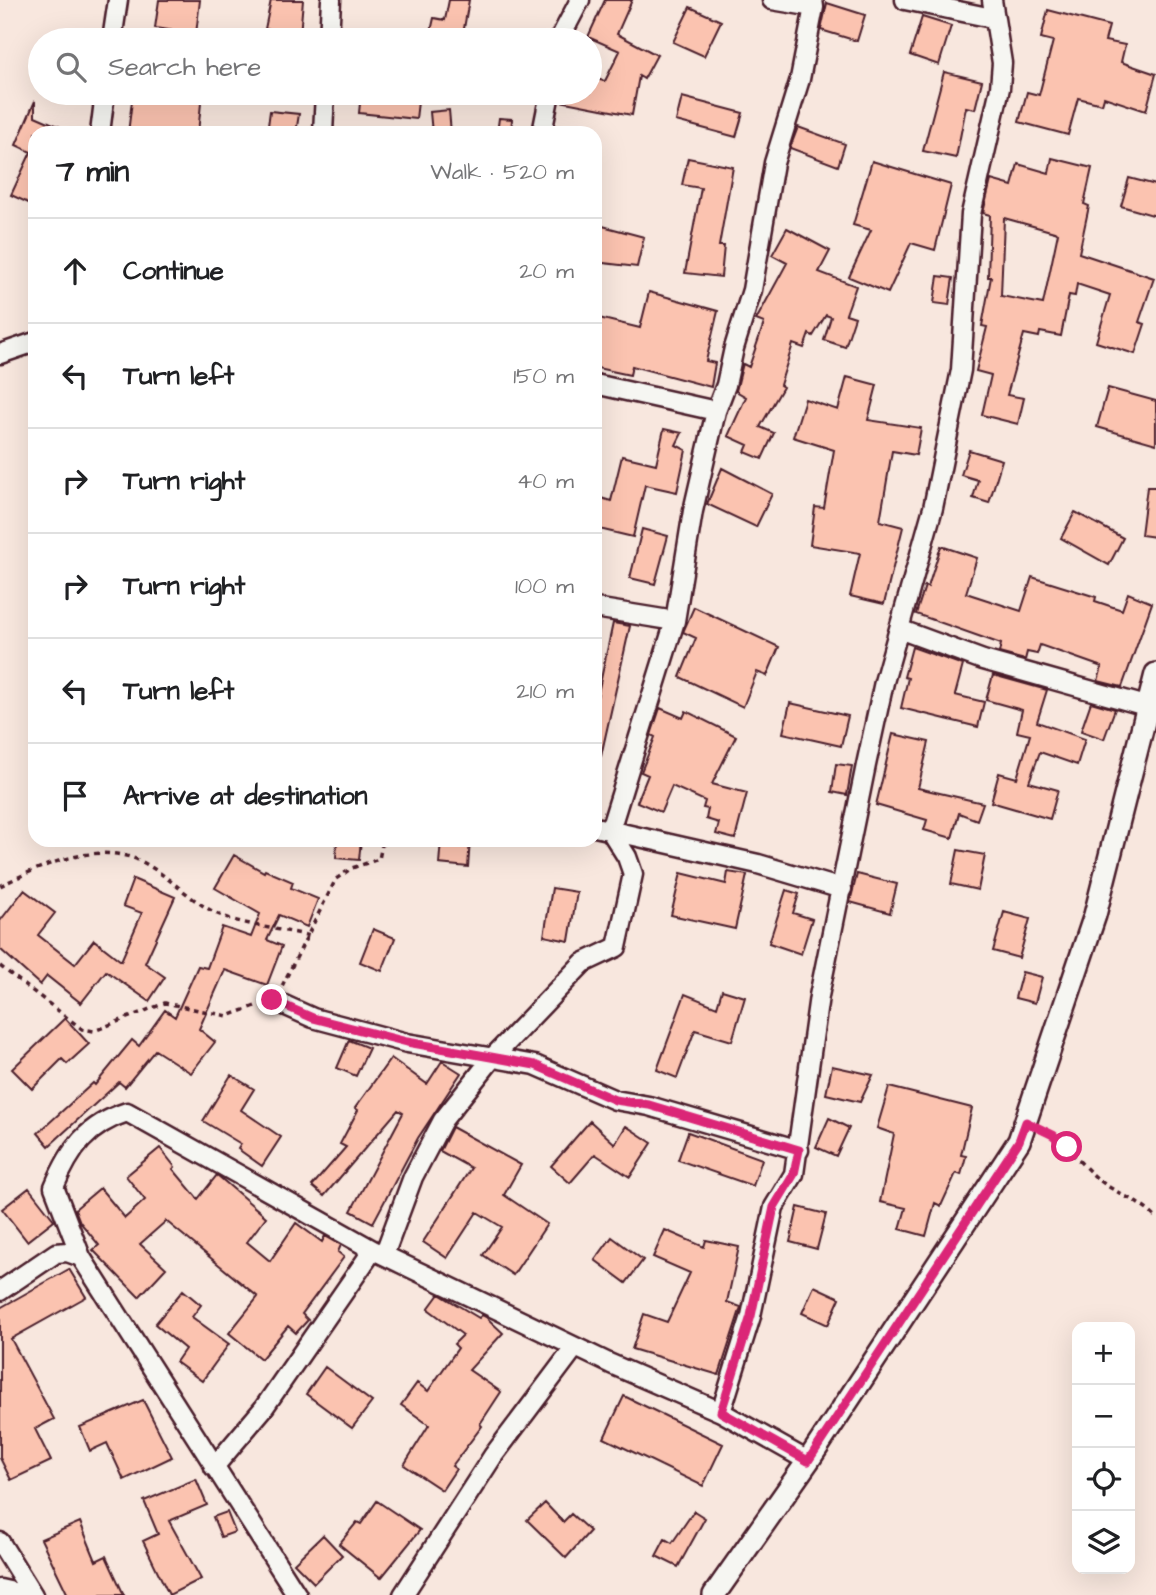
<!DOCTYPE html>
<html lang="en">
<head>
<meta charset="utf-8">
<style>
	body { margin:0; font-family:"Architects Daughter",sans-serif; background:#f2f2f2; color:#202124 }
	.controls { position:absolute; right:21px; bottom:21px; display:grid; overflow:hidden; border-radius:14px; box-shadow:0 7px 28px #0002 }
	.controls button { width:63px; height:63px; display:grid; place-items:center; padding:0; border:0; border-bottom:2px solid #e0e0e0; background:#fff; color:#202124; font:35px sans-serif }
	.stop { position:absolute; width:21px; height:21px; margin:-16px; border:5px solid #db2777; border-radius:50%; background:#fff }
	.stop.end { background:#db2777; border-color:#fff; box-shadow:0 2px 7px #0008 }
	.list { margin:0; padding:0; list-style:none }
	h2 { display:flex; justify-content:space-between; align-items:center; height:91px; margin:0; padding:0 28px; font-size:30px }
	h2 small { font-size:23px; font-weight:400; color:#757577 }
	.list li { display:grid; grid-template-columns:46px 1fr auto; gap:21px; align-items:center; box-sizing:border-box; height:105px; padding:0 28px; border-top:2px solid #e0e0e0 }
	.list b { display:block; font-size:26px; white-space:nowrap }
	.list em { font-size:23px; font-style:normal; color:#757577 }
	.icon { flex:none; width:38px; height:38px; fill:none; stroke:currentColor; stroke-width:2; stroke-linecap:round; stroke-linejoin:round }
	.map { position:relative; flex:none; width:1156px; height:1595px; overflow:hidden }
	.search { position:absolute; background:#fff; box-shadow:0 7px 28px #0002; left:28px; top:28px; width:574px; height:77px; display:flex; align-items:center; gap:18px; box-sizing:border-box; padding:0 24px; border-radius:38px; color:#757577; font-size:26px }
	.panel { position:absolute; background:#fff; box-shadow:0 7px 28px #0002; left:28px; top:126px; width:574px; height:721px; border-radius:21px }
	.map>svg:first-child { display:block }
	.building { fill:#fbc3b0; stroke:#4a1f2b; stroke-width:2; fill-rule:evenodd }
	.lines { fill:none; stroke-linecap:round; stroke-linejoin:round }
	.minor-casing { stroke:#4a1f2b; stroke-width:23 }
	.tertiary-casing { stroke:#4a1f2b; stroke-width:26 }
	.path { stroke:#4a1f2b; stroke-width:3.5; stroke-dasharray:5 5; stroke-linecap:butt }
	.minor { stroke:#f6f6f2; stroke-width:18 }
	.tertiary { stroke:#f6f6f2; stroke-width:21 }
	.route { stroke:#db2777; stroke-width:9 }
</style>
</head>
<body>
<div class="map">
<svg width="1156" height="1595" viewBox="0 0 1156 1595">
	<rect width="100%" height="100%" fill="#f8e7de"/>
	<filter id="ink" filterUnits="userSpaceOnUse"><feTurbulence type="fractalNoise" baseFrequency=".0143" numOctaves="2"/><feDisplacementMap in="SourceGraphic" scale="14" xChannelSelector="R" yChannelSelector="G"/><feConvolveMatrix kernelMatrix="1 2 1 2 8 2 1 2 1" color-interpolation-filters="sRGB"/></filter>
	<g filter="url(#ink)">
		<path class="building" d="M159,0H200L196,34L155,28Z
			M271,0H303L300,35L265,29Z
			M449,0H469L462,40H429L434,18L445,20Z
			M605,0H632L617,34L657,55L644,79L639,76L632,115L560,101L561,93H590V78L605,81L620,51L588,37Z
			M827,3L865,15L857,41L821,30Z
			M690,7L721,21L704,56L673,42Z
			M1048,10L1109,26L1105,41L1125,45L1121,62L1156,74L1146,111L1104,97L1102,104L1078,98L1068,135L1019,122L1027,92L1039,95L1053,41L1041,38Z
			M922,17L951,26L939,65L910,55Z
			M944,72L982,81L975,109L966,107L956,158L923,151Z
			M133,93H202L198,133H128Z
			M361,93H419L416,119L359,113Z
			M682,97L743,113L736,137L676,121Z
			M35,101V116L74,133H35V206L11,195L31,152L16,145Z
			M449,110L451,133H432L430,112Z
			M270,111L299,114L296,133H267Z
			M499,118L512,119L511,133H497Z
			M798,127L845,144L838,166L790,148Z
			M688,158L733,167L719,246H724L721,277L685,273L701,188L682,185Z
			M1052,158L1092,168L1084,204L1089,206L1079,253L1154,278L1139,322L1145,324L1135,354L1096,342L1110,295L1077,284L1075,296L1069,295L1061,336L1040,332L1039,337L1024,334L1007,395L1024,398L1018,424L982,415L991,375L976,371L987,327L982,326L991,277H988L990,215L983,213L991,180L1012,186L1018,164L1049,173ZM1004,218L1058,233L1043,304L1001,296Z
			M872,161L951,185L935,250L911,243L888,293L849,277L871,230L853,225Z
			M1129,178L1156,185V216L1121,206Z
			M595,224L644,237L637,267L595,262Z
			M787,228L830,251L819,272L856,286L846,314L855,317L845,347L824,340L831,317L826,315L813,336L809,334L804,348L793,344L780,385L783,387L760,427L774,433L762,459L745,452L748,445L728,436L746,397L736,391L742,367L743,364L749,367L764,323L756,320L787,263L772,255Z
			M938,276L953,278L949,305L934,303Z
			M649,292L718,311L706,361L715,363L711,387L632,366L630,375L597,368L595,317L640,328Z
			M847,377L877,385L868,420L921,428L916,455L892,451L880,521L903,527L884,604L850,596L860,553L810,545L815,507L824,508L834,450L793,437L805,399L838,410Z
			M1108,388L1156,401V444L1097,427Z
			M664,429L682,433L676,445L686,450L677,492L645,485L633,537L595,528L601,498L611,501L622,456L656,464Z
			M969,450L1002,460L989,503L973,498L978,480L961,475Z
			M722,468L772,494L756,527L707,504Z
			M1147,487H1156V537L1141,535Z
			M1075,512L1123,538L1109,565L1061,538Z
			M642,529L668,536L655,584L630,578Z
			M941,546L977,558L966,593L1021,611L1032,577L1096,597L1095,601L1122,610L1128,593L1152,603L1122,687L1098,681L1102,667L1040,645L1037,654L1027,652L1025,660L999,653L1001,644L916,614L925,586L928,587Z
			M694,607L779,647L767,676L757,672L743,707L680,677L696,638L683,632Z
			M613,623L630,626L601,756H595V707Z
			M912,647L963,665L955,695L984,702L978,727L901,708L908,678L904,677Z
			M993,675L1047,690L1037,722L1085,739L1077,765L1040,752L1029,782L1058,790L1050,819L991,802L999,773L1017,778L1030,735L1017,732L1022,710L986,700Z
			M1091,702L1115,709L1104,739L1081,731Z
			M790,703L848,716L841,746L783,733Z
			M660,708L683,718L686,711L736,736L712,784L747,793L735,839L716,834L719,823L706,819L708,809L703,808L705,801L672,786L661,812L637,802L648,775L641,772L655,737L651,735Z
			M893,734L929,742L918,788L983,803L977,820L959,813L952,838L924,830L927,820L876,805Z
			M836,764L852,766L847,795L832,792Z
			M337,840H361L359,860L336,858Z
			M441,840H470L468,867L439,864Z
			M958,850L985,855L978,890L951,884Z
			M234,855L264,872L265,870L293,882L291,888L318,899L307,927L279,915L267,940L282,946L267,985L225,970L199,1029L215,1042L191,1073L155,1050L125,1087L119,1082L49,1146L38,1133L93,1083L95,1085L132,1040L139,1046L165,1010L175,1017L198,966L207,968L222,927L251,937L260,914L215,888Z
			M728,872L747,875L735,929L671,915L681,873L726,884Z
			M857,874L897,884L890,913L850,902Z
			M133,879L175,897L145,963L165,977L149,1001L106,971L81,1003L47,976L40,985L0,949V921L24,890L55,913L38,935L75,964L94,940L121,961L142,913L123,906Z
			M552,888L577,892L569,941L544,936Z
			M786,890L799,894L793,913L812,919L801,954L769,943Z
			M1004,912L1030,919L1019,958L993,951Z
			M373,929L395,938L382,971L360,962Z
			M1022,972L1042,977L1035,1003L1015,998Z
			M722,990L745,997L732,1041L695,1030L677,1078L657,1070L685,994L717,1007Z
			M65,1018L89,1044L67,1064L62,1059L32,1089L12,1069Z
			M349,1040L369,1048L356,1076L337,1068Z
			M391,1058L427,1084L442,1061L461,1073L418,1138L373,1223L351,1211L403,1113L398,1110L324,1196L312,1186L346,1147L340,1144L358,1110L355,1108Z
			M832,1066L873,1075L860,1102L826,1094Z
			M231,1075L254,1089L241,1110L281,1137L262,1166L238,1149L241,1144L203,1121Z
			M889,1087L972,1108L961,1155L966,1156L961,1175L956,1173L941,1206L935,1203L926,1236L900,1229L906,1208L880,1202L894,1134L877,1128Z
			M829,1118L849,1128L836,1156L816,1147Z
			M590,1121L615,1144L626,1126L652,1143L630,1177L595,1154L570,1183L551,1166Z
			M452,1127L521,1165L504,1195L547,1224L513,1275L483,1255L502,1227L477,1212L447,1258L423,1242L471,1168L440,1151Z
			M688,1132L762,1159L753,1186L678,1160Z
			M160,1148L175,1167L173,1169L198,1199L217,1175L266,1217L247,1242L270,1261L296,1223L322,1242L325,1236L341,1245L338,1252L344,1257L302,1314L308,1320L296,1333L288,1326L261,1359L229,1333L258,1297L166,1221L140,1244L166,1268L139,1297L93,1250L99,1245L80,1222L75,1209L100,1188L125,1218L145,1200L126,1176Z
			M29,1188L54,1220L27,1241L2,1209Z
			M798,1207L826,1214L817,1249L790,1242Z
			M665,1230L704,1247L706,1240L739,1247L727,1302L741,1307L719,1375L632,1349L644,1314L667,1322L690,1273L653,1257Z
			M612,1237L643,1260L626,1283L595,1260Z
			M69,1269L86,1297L11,1339L54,1419L35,1429L51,1461L11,1480L0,1458V1308Z
			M814,1286L840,1298L828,1325L802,1313Z
			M183,1290L201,1305L192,1317L229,1344L202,1381L176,1362L185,1349L155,1324Z
			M439,1294L479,1318L482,1315L486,1317L503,1333L469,1370L501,1392L480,1424L482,1426L452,1466L456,1469L442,1490L404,1465L429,1425L401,1405L417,1383L428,1391L458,1348L454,1344L463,1335L428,1309Z
			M325,1367L372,1402L352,1428L306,1394Z
			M624,1396L723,1444L703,1486L604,1438Z
			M143,1400L172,1457L124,1480L107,1443L90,1451L80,1427Z
			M196,1479L207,1505L169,1521L201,1579L169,1595L143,1541L158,1534L144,1501Z
			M377,1501L420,1530L381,1578L339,1544L357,1522L361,1524Z
			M545,1503L563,1522L571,1514L590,1531L566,1558L527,1520Z
			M694,1511L705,1518L678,1567L656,1556L665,1539L672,1543Z
			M227,1512L235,1532L221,1537L213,1517Z
			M80,1522L96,1561L106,1556L124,1595H68L41,1539Z
			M323,1535L342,1555L314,1583L294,1563Z"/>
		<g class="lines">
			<defs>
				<path id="minor" d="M772,0L814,7L813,0
					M905,0L992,18
					M112,40L118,0
					M329,40L331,0
					M559,40L580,0
					M100,133L105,93
					M323,133L325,93
					M542,133L550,93
					M0,354L35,342
					M595,384L716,411
					M595,608L675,621
					M899,629L983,660L1146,706
					M595,827L758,864L842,889
					M273,1000L313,1018L407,1043L535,1065L615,1100L649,1106L799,1150
					M384,1255L413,1177L443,1120L494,1056L583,963L617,947L633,874L627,857L610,830L675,621L693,511L716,411L726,385L734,348L752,290L774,163L800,79L814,7
					M81,1257L54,1187C70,1149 87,1125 127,1112L373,1250L611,1364L721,1412L808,1461
					M0,1291L56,1253L67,1252L81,1257L297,1595
					M721,1412L751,1316L774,1207L794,1174L819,996L866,765L884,682L933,508L961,370L971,214L1000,88L1002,63L992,0
					M214,1467L263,1409L373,1250
					M0,1542L33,1595
					M0,1589L27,1595
					M403,1595L493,1456L575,1347"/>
				<path id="tertiary" d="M714,1595L808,1461L1019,1141L1095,915L1156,674"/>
			</defs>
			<use href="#minor" class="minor-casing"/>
			<use href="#tertiary" class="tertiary-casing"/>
			<path class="path" d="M0,886C45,864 104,836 151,867C172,880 190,899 212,911C236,925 282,929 310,936
				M0,966L82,1029L94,1031L165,1003L228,1016L258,1005
				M282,986L336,879L352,868L379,859L383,840
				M1040,1129C1064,1141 1078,1162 1098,1179C1116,1194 1139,1200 1156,1218"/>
			<use href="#minor" class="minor"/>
			<use href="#tertiary" class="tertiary"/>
		</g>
	</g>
	<g class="lines" filter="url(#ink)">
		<path class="route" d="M272,1000L313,1018L407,1042L535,1065L615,1100L649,1105L799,1150L794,1174L774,1207L751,1316L721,1412L808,1461L1019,1141L1026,1122L1053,1135L1067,1147"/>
	</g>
</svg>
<div class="controls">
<button>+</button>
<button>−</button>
<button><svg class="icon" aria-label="locate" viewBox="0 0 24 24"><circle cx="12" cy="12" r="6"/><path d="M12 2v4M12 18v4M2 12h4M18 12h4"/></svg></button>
<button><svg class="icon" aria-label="layers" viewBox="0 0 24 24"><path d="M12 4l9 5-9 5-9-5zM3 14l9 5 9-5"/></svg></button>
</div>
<div class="stop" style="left:1067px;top:1147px"></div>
<div class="stop end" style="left:272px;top:1000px"></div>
<div class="search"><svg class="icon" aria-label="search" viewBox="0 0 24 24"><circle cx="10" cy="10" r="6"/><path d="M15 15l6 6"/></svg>Search here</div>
<section class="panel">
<h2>7 min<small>Walk · 520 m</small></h2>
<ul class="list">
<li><svg class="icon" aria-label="ahead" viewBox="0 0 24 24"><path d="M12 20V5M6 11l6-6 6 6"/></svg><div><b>Continue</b></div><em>20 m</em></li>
<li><svg class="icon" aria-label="left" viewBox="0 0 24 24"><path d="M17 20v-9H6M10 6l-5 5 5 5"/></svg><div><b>Turn left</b></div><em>150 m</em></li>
<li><svg class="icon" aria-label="right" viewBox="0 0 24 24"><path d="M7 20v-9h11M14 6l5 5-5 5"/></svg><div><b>Turn right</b></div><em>40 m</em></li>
<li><svg class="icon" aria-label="right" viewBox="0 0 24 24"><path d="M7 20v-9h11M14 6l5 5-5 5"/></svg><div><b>Turn right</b></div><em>100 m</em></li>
<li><svg class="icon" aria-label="left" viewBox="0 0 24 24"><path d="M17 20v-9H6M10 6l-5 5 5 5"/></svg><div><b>Turn left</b></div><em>210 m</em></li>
<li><svg class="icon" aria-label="arrive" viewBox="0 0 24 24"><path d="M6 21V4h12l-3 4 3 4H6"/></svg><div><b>Arrive at destination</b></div></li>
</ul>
</section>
</div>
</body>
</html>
